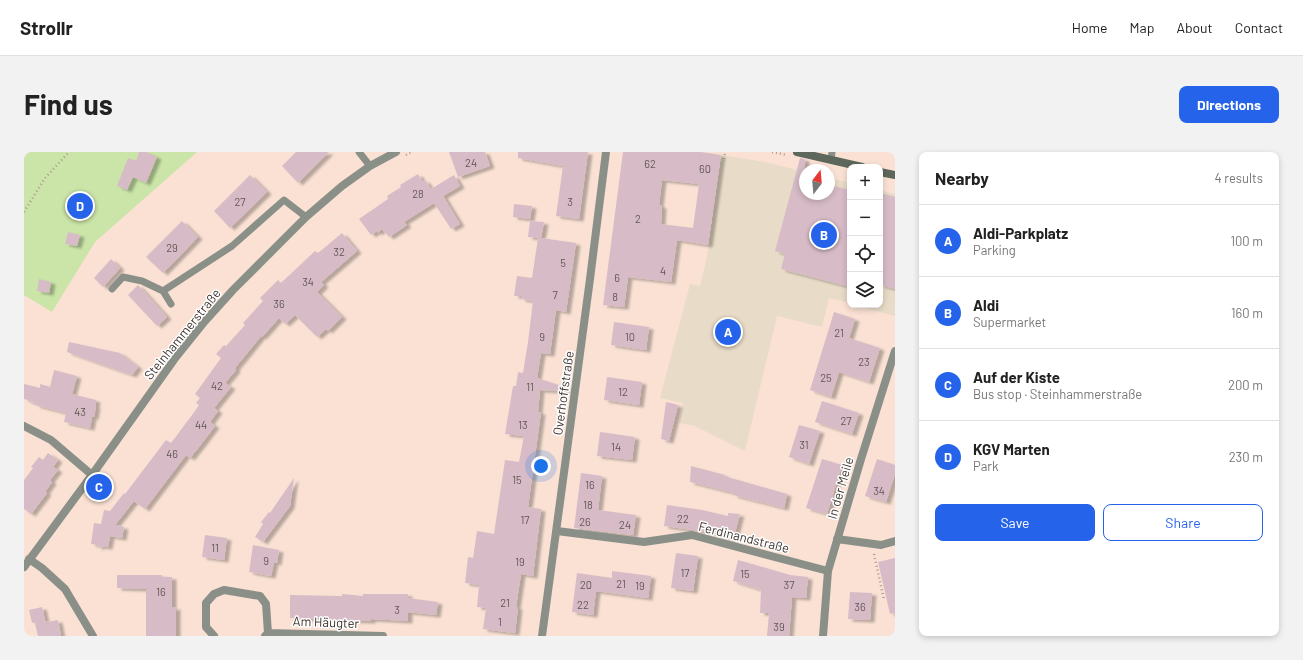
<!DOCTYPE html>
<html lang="en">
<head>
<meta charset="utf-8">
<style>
	body { margin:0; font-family:Barlow,sans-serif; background:#f2f2f2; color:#222 }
	.controls { position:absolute; right:12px; top:12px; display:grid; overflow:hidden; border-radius:8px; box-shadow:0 2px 6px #0003 }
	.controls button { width:36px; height:36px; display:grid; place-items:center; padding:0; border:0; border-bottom:1px solid #e0e0e0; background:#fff; color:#222; font:20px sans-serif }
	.compass { position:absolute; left:775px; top:12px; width:36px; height:36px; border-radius:50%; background:#fff; box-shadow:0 2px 6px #0003; rotate:16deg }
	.you { position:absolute; left:517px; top:314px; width:14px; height:14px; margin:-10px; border:3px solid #fff; border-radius:50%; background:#1a73e8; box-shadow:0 0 0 6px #1a73e833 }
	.badge { display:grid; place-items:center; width:26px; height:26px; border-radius:50%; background:#2563eb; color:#fff; font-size:13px; font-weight:700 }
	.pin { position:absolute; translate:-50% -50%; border:2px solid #fff; box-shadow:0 1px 4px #0006 }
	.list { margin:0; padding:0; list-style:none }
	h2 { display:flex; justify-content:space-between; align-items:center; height:52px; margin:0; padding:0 16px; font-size:17px }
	h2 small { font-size:13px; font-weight:400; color:#767676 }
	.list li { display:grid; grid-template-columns:26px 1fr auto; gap:12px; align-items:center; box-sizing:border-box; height:72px; padding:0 16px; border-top:1px solid #e0e0e0 }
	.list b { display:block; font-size:15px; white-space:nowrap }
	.list p { margin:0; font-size:13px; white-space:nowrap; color:#767676 }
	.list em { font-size:13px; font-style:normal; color:#767676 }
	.actions { display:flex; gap:8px; padding:12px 16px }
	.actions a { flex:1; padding:9px 0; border:1px solid #2563eb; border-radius:8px; text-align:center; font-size:14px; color:#2563eb }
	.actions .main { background:#2563eb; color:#fff }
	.icon { flex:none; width:22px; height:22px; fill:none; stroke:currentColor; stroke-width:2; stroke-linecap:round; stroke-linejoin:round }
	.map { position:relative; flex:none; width:871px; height:484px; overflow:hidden; border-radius:8px }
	header { display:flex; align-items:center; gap:24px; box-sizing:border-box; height:56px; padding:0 20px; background:#fff; border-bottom:1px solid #e0e0e0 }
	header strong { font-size:19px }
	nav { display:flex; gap:22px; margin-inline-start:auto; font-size:14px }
	.intro { display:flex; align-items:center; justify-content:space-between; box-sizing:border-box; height:96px; padding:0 24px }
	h1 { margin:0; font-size:28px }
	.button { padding:10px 18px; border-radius:8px; background:#2563eb; color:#fff; font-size:14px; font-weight:700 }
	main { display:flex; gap:24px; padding:0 24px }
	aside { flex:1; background:#fff; border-radius:8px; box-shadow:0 2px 6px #0003 }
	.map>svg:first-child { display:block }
	.commercial { fill:#e8dbc7 }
	.green { fill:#cbe4a7 }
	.building { fill:#d7bcc7; fill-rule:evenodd; filter:url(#shadow) }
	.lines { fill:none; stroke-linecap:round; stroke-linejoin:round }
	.path { stroke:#ab988f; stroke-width:2.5; stroke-dasharray:1 3; stroke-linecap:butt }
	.service { stroke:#8a9088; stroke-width:7 }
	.minor { stroke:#8a9088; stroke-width:8 }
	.secondary { stroke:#5e675b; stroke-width:8 }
	.labels { text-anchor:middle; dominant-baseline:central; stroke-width:3; stroke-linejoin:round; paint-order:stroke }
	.number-label { font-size:11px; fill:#645756 }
	.street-label { font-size:13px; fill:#3e3530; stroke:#fff }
</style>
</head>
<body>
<header>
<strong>Strollr</strong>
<nav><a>Home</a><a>Map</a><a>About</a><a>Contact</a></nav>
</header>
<div class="intro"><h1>Find us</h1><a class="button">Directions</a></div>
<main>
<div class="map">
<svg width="871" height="484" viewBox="0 0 871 484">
	<defs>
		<filter id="shadow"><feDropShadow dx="4.5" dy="2.5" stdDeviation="1" flood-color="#0004"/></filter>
	</defs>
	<rect width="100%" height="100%" fill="#fae1d4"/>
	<path class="commercial" d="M697,3L741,10L781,20V42H805V26L826,31V151L805,146L798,175L753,164L721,299L671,274L655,271L659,251L636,246L666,132L676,134L683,105Z
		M856,38L871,42V164L831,153H856Z"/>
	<path class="green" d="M0,0H173L71,90L28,160L0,143Z"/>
	<path class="building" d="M115,0H122L133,5L122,31L109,25L103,38L93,34L104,6L112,9Z
		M272,0H305L274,31L258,14Z
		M425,0H461L466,14L434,25Z
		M494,0H564L555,67L532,64L539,14L494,6Z
		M599,0H677L697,3L684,93L653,88L647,130L604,125L600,155L579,153ZM638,28L675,32L669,76L637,72L638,54L635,53Z
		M776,6L781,7V42H805V33L826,38V135L757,117L761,102L751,99Z
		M394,22L399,30L401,28L407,37L430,23L436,34L419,44L436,72L427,77L410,51L380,70L383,73L365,85L358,77L354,81L353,79L347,83L335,67L364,47L363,44L377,35L376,33Z
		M226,23L243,40L206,76L190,59Z
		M856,41L871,45V137L856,133Z
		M490,52L508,54L506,67L489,65Z
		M158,69L174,85L139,121L122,105Z
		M506,69L520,70L517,86L552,91L542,160L532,158L526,202L517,201L513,226L541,235V239L516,238L514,260H517L504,355L517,357L509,424L497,422L492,455H494L491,481L459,477L462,456L453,455L455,433L441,431L444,405L449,406L453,379L470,382L481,308L495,310L500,284L481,282L489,234H492L494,220L499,221L504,190L509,149L497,147V144H490L493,124L508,126L514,86L504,85Z
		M44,80L56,83L53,94L41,92Z
		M318,81L333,99L297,130L300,133L293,140L318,165L304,179L302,177L293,185L271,163L261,172L255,166L238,185L237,184L211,216L212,218L201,231L207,235L190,256L194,259L186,270L191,274L175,295L166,306L162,303L121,357L110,349L91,373L100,375L98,386L86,384L84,395L76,394L73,397L74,393L67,392L70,371L77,372L80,358L86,359L100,341L101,342L142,288L147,291L171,259L175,253L172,251L176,246L171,242L197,206L192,202L200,193L202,194L221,173L219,171L239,149L236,146L254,128L257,131L291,99L294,101Z
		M87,107L96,116L79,135L70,126Z
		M15,127L27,130L25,141L13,139Z
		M114,133L143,165L133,174L104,143Z
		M810,160L831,167L825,186L856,196L845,230L815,220L807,245L786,238Z
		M590,170L625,175L622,198L587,193Z
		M45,190L96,201L114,215L108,223L43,200Z
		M30,218L53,224L48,242L72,248L71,254H72L70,265H68L66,276L40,270L42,261L11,253L12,251L4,249V248L0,247V232L16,236V232L26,235Z
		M583,225L618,230L615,253L580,248Z
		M798,249L835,261L828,282L791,270Z
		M642,250L654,253L645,289L637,287Z
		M775,273L796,279L785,312L765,305Z
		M576,280L611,285L608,308L573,304Z
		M24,301L34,308L29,315L34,318L26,328L28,330L21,340L23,341L7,362L0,357V328L9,316L7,315L15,305L19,308Z
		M798,307L818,313L803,362L782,356Z
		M853,307L871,313V322L862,350L841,344Z
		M667,314L701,323L700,324L763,342L760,356L709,343L710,341L666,330Z
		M557,321L578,324L574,358L612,363L609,383L550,376Z
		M270,326L266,354L239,390L231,385L239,372L237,370L245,360L246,361Z
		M643,353L678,358L704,364V361L716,362L709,388L690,383V381L640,374Z
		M181,383L203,386L200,408L178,405Z
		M229,393L255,398L253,411L250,410L247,424L225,420Z
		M652,401L674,404L669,439L647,436Z
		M871,406V461L866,462L854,410Z
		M714,408L766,423L784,425L782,446L768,445L765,484H743L745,461H736L737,438L709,429Z
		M588,419L627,424L624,446L572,439L569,463L548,460L553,421L588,426Z
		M93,423H138V425H148V456L152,455V484H122V437L93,436Z
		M826,440L848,441L846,468L824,467Z
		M318,442L339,444V442H384V446L414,450L412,463L384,460V469L347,467V469L266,466V443L318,444Z
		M18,455L21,468L23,470L34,468L37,484H14L11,471L17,470L8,471L5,458Z"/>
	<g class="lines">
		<path class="path" d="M748,0L763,3
			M382,3L387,0
			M700,7L701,1
			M0,60L21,26L45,0
			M850,402L860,448"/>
		<path class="service" d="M335,0L346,14
			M807,8L808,0
			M88,137L99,125L118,129L139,139L208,94L260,48L282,65
			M139,139L147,152"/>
		<path class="minor" d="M0,274L27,288L68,323
			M533,379L620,390L668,383L804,419
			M813,387L857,393L871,389
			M5,407L18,416L41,437L69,484
			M0,415L68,323L152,205L181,169L209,138L282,65L318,34L346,14L372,0
			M190,484L182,475V451L190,442L200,438L236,444L242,452L244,481
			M241,484L244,481L359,484
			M518,484L566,127L582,0
			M799,484L804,419L837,307L871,199"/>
		<path class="secondary" d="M773,0L838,15
			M856,20L871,23"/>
	</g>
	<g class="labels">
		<g class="number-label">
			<text x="447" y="10">24</text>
			<text x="626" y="11">62</text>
			<text x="681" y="16">60</text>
			<text x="394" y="41">28</text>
			<text x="216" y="49">27</text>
			<text x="546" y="49">3</text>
			<text x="614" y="66">2</text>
			<text x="148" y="95">29</text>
			<text x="315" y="99">32</text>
			<text x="539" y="110">5</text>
			<text x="639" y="118">4</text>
			<text x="593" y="125">6</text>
			<text x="284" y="129">34</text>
			<text x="531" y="142">7</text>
			<text x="591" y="144">8</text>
			<text x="255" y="151">36</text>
			<text x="815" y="180">21</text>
			<text x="518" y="184">9</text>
			<text x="606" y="184">10</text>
			<text x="840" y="209">23</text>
			<text x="802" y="225">25</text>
			<text x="193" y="233">42</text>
			<text x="506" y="234">11</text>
			<text x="599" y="239">12</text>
			<text x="56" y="259">43</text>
			<text x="822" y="268">27</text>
			<text x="177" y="272">44</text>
			<text x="499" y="272">13</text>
			<text x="780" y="292">31</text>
			<text x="592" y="294">14</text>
			<text x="148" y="301">46</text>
			<text x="493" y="327">15</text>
			<text x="566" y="332">16</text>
			<text x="855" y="338">34</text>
			<text x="564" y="352">18</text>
			<text x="659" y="366">22</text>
			<text x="501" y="367">17</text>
			<text x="561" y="369">26</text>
			<text x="601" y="372">24</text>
			<text x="191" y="395">11</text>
			<text x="242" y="408">9</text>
			<text x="496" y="409">19</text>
			<text x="661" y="420">17</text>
			<text x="721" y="421">15</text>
			<text x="597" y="431">21</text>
			<text x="562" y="432">20</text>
			<text x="765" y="432">37</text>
			<text x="616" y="433">19</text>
			<text x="137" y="439">16</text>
			<text x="481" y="450">21</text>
			<text x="559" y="452">22</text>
			<text x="836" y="454">36</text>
			<text x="373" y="457">3</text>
			<text x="476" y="469">1</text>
			<text x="755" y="474">39</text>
		</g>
		<g class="street-label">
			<text transform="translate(158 182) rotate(-51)">Steinhammerstraße</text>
			<text transform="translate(539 241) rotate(-82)">Overhoffstraße</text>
			<text transform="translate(816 336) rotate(-74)">In der Meile</text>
			<text transform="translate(720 385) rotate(14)">Ferdinandstraße</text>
			<text transform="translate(302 470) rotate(2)">Am Häugter</text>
		</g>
	</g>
</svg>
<div class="controls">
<button>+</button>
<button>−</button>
<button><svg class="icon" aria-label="locate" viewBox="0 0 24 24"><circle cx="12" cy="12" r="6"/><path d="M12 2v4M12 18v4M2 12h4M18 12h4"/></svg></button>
<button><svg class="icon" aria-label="layers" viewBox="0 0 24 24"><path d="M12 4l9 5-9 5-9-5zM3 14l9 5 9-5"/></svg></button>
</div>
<svg class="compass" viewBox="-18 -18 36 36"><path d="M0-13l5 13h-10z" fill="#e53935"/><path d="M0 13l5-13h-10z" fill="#767676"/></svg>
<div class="you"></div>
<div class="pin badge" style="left:704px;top:180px">A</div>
<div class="pin badge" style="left:800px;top:83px">B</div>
<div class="pin badge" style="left:75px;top:335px">C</div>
<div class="pin badge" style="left:56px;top:54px">D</div>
</div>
<aside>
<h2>Nearby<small>4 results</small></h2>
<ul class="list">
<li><span class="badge">A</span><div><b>Aldi-Parkplatz</b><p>Parking</p></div><em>100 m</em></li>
<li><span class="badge">B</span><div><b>Aldi</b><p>Supermarket</p></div><em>160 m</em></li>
<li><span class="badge">C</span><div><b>Auf der Kiste</b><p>Bus stop · Steinhammerstraße</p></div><em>200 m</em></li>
<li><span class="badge">D</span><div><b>KGV Marten</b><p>Park</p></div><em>230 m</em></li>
</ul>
<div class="actions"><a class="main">Save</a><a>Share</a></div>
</aside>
</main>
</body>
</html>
